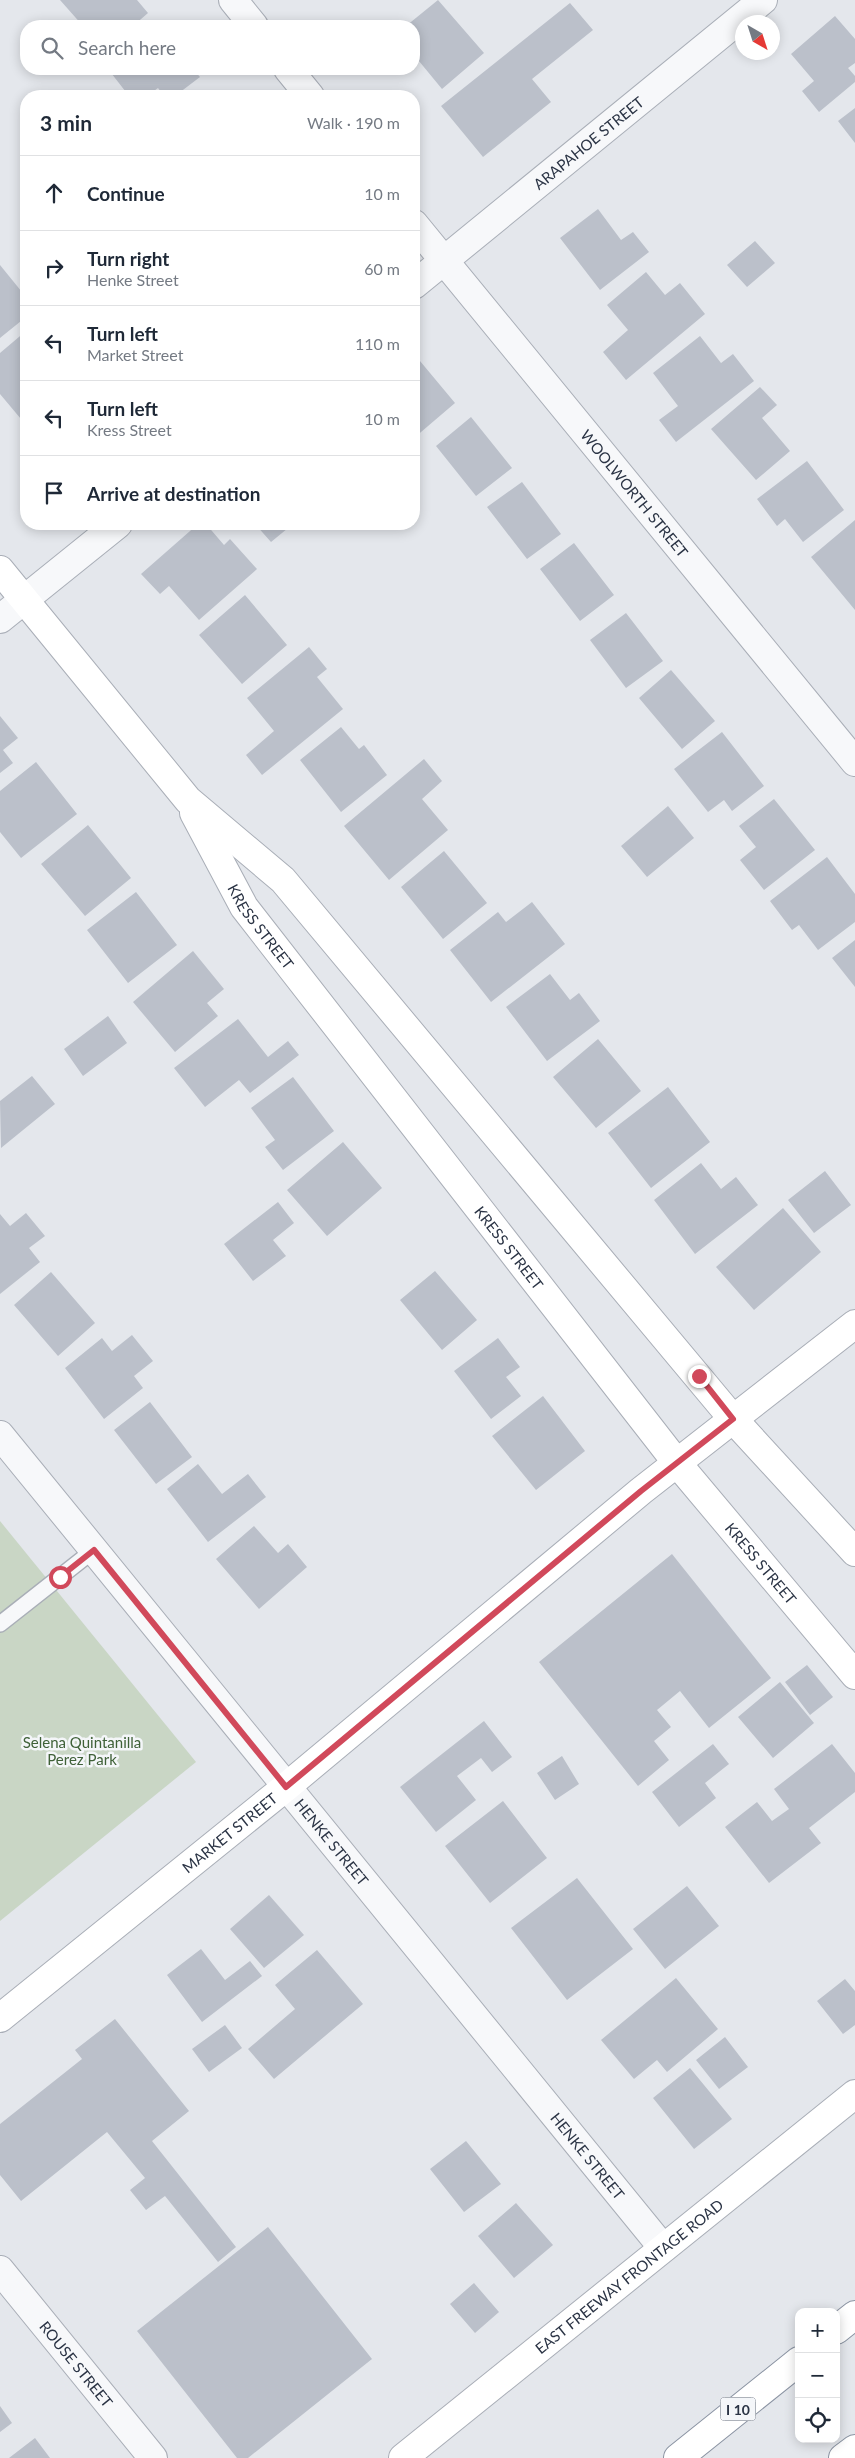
<!DOCTYPE html>
<html lang="en">
<head>
<meta charset="utf-8">
<style>
	body { margin:0; font-family:Lato,sans-serif; background:#f6f6f7; color:#1f2937 }
	.controls { position:absolute; right:15px; bottom:15px; display:grid; overflow:hidden; border-radius:10px; box-shadow:0 2px 12px #0003 }
	.controls button { width:45px; height:45px; display:grid; place-items:center; padding:0; border:0; border-bottom:1px solid #e0e1e3; background:#fff; color:#1f2937; font:25px sans-serif }
	.compass { position:absolute; left:735px; top:15px; width:45px; height:45px; border-radius:50%; background:#fff; box-shadow:0 2px 12px #0003; rotate:141deg }
	.stop { position:absolute; width:15px; height:15px; margin:-11px; border:4px solid #d1495b; border-radius:50%; background:#fff }
	.stop.end { background:#d1495b; border-color:#fff; box-shadow:0 1px 5px #0008 }
	.list { margin:0; padding:0; list-style:none }
	h2 { display:flex; justify-content:space-between; align-items:center; height:65px; margin:0; padding:0 20px; font-size:21px }
	h2 small { font-size:16px; font-weight:400; color:#747a83 }
	.list li { display:grid; grid-template-columns:32px 1fr auto; gap:15px; align-items:center; box-sizing:border-box; height:75px; padding:0 20px; border-top:1px solid #e0e1e3 }
	.list b { display:block; font-size:19px; white-space:nowrap }
	.list p { margin:0; font-size:16px; white-space:nowrap; color:#747a83 }
	.list em { font-size:16px; font-style:normal; color:#747a83 }
	.icon { flex:none; width:28px; height:28px; fill:none; stroke:currentColor; stroke-width:2; stroke-linecap:round; stroke-linejoin:round }
	.map { position:relative; flex:none; width:855px; height:2458px; overflow:hidden }
	.search { position:absolute; background:#fff; box-shadow:0 2px 12px #0003; left:20px; top:20px; width:400px; height:55px; display:flex; align-items:center; gap:12px; box-sizing:border-box; padding:0 18px; border-radius:20px; color:#747a83; font-size:19px }
	.panel { position:absolute; background:#fff; box-shadow:0 2px 12px #0003; left:20px; top:90px; width:400px; height:440px; border-radius:20px }
	.map>svg:first-child { display:block }
	.green { fill:#c9d6c5 }
	.building { fill:#bbc0ca }
	.lines { fill:none; stroke-linecap:round; stroke-linejoin:round }
	.lane-casing { stroke:#a9aeb7; stroke-width:18 }
	.street-casing { stroke:#a9aeb7; stroke-width:30 }
	.secondary-casing { stroke:#a9aeb7; stroke-width:30 }
	.highway-casing { stroke:#8b94a3; stroke-width:30 }
	.lane { stroke:#f7f8fa; stroke-width:15 }
	.street { stroke:#f7f8fa; stroke-width:28 }
	.secondary { stroke:#fff; stroke-width:28 }
	.highway { stroke:#fff; stroke-width:28 }
	.route { stroke:#d1495b; stroke-width:6 }
	.labels { text-anchor:middle; dominant-baseline:central; stroke-width:5; stroke-linejoin:round; paint-order:stroke }
	.shield { fill:#f4f6f9; stroke:#676e7b; stroke-width:1 }
	.shield-label { font-size:14px; font-weight:bold; fill:#2b3445 }
	.street-label { font-size:15px; fill:#2b3445; stroke:#f4f6f9 }
	.park-label { font-size:15px; fill:#3f6138; stroke:#f4f6f9 }
</style>
</head>
<body>
<div class="map">
<svg width="855" height="2458" viewBox="0 0 855 2458">
	<rect width="100%" height="100%" fill="#e4e7ec"/>
	<path class="green" d="M0,1521L196,1762L0,1921Z"/>
	<path class="building" d="M60,0H137L148,13L133,26H83Z
		M438,0L484,53L442,89L414,55V26H406Z
		M570,3L593,30L532,79L551,102L483,157L441,106Z
		M835,16L855,39V63L848,68L855,76V82L819,112L802,91L814,81L791,54Z
		M108,69H193L200,77L175,96H164L158,88L147,96H129Z
		M855,108V143L838,121Z
		M598,209L621,240L633,232L649,252L600,290L560,238Z
		M755,241L775,263L747,287L727,265Z
		M0,265L26,297V317L0,338Z
		M646,272L665,295L680,283L705,314L626,380L603,352L628,330L607,305Z
		M26,331V425L0,394V353Z
		M700,336L721,363L733,354L754,381L676,442L659,420L678,406L653,373Z
		M415,355L455,403L414,438V356Z
		M760,387L777,405L762,418L790,451L756,480L711,429Z
		M471,417L512,468L476,496L436,446Z
		M807,461L844,510L803,542L785,519L777,526L757,499Z
		M522,482L561,534L527,559L487,507Z
		M855,520V610L811,557Z
		M198,524H206L224,545L230,539L257,569L199,620L169,586L160,594L141,574Z
		M255,524H293L271,542Z
		M574,543L614,595L580,621L540,569Z
		M245,595L287,645L242,684L199,635Z
		M626,613L663,661L626,688L590,640Z
		M309,647L327,669L317,677L343,709L262,775L246,755L274,731L247,698Z
		M671,670L715,721L682,749L639,698Z
		M0,716L18,738L3,750L13,763L0,773Z
		M341,727L359,749L364,745L387,775L341,812L300,760Z
		M722,732L764,786L732,811L724,800L708,812L674,769Z
		M424,759L442,781L422,799L448,830L389,880L344,826Z
		M36,762L77,814L21,858L0,832V791Z
		M774,799L815,850L764,890L740,860L756,847L739,826Z
		M668,806L694,838L647,877L621,846Z
		M88,825L131,878L85,916L41,864Z
		M444,851L487,903L443,939L401,887Z
		M827,857L855,894V922L818,950L799,925L792,930L770,901Z
		M136,892L177,945L128,983L87,930Z
		M532,902L565,944L491,1002L450,950L498,912L506,922Z
		M855,940V987L832,958Z
		M193,951L224,989L207,1003L218,1016L175,1052L133,1002Z
		M550,974L570,1000L579,993L600,1021L547,1061L506,1007Z
		M108,1016L127,1043L83,1076L64,1049Z
		M238,1019L268,1057L288,1041L299,1055L250,1093L239,1080L205,1107L174,1068Z
		M598,1039L641,1091L596,1128L553,1077Z
		M32,1076L55,1104L1,1148L0,1101Z
		M293,1077L334,1131L283,1170L265,1147L275,1140L251,1108Z
		M668,1087L710,1142L651,1188L608,1133Z
		M343,1142L382,1188L327,1236L287,1190Z
		M701,1163L721,1189L736,1177L758,1205L695,1254L654,1200Z
		M825,1171L851,1205L814,1233L788,1200Z
		M278,1202L294,1223L273,1240L286,1256L253,1281L224,1244Z
		M783,1208L821,1252L754,1310L716,1267Z
		M26,1213L45,1236L29,1248L40,1262L0,1294V1214L10,1226Z
		M435,1271L477,1320L442,1350L400,1300Z
		M51,1272L95,1323L58,1356L14,1305Z
		M132,1335L153,1361L134,1376L143,1388L104,1419L65,1368L102,1338L112,1351Z
		M498,1338L520,1367L506,1377L521,1396L491,1419L454,1371Z
		M543,1396L585,1451L536,1490L492,1436Z
		M150,1402L192,1457L156,1484L114,1430Z
		M198,1464L222,1494L248,1474L266,1497L208,1542L167,1489Z
		M254,1526L278,1553L288,1544L307,1567L259,1609L216,1559Z
		M672,1554L771,1678L709,1728L680,1691L657,1710L671,1727L654,1741L669,1760L638,1786L539,1662Z
		M807,1665L833,1697L810,1715L785,1682Z
		M780,1682L814,1723L773,1758L738,1717Z
		M484,1721L512,1757L492,1772L481,1758L457,1776L476,1800L436,1832L400,1787Z
		M713,1744L729,1764L705,1783L716,1798L679,1827L652,1792Z
		M832,1744L855,1773V1792L809,1828L821,1843L769,1883L725,1827L757,1802L772,1821L789,1809L774,1789Z
		M562,1756L579,1784L555,1800L537,1773Z
		M503,1801L547,1858L490,1903L445,1846Z
		M577,1878L633,1949L567,2000L511,1928Z
		M687,1886L719,1926L665,1969L633,1929Z
		M269,1895L304,1935L264,1968L230,1929Z
		M201,1949L225,1980L250,1961L262,1976L202,2022L167,1975Z
		M317,1950L363,2004L274,2079L248,2049L295,2009L275,1985Z
		M676,1978L718,2029L667,2072L657,2060L634,2079L601,2040Z
		M845,1979L855,1991V2025L843,2034L817,2001Z
		M115,2019L189,2111L152,2141L236,2247L218,2262L165,2196L146,2210L130,2190L145,2178L107,2132L21,2201L0,2175V2124L82,2059L75,2050Z
		M225,2025L242,2048L209,2072L192,2049Z
		M725,2037L748,2067L719,2089L696,2060Z
		M690,2068L732,2119L694,2149L653,2098Z
		M466,2141L501,2184L464,2212L430,2169Z
		M516,2203L553,2245L514,2278L478,2236Z
		M268,2227L372,2359L248,2458H237L137,2331Z
		M474,2283L499,2312L475,2333L450,2304Z
		M0,2406L12,2423L0,2432Z
		M35,2438L50,2458H9Z"/>
	<g class="lines">
		<defs>
			<path id="lane" d="M0,1624L94,1550"/>
			<g id="street">
				<path d="M233,0L254,26"/>
				<path d="M288,69L310,96"/>
				<path id="s1" d="M414,224L855,762"/>
				<path id="s2" d="M414,285L763,0"/>
				<path d="M0,619L118,524"/>
				<path id="s3" d="M0,1435L663,2248"/>
				<path id="s4" d="M0,2270L153,2458"/>
			</g>
			<g id="secondary">
				<path d="M0,570L188,800L283,880L733,1419L855,1552"/>
				<path id="s5" d="M194,813L244,907L677,1463L855,1675"/>
				<path id="s6" d="M0,2018L286,1787L641,1491L855,1324"/>
				<path id="s7" d="M403,2458L855,2094"/>
			</g>
			<path id="highway" d="M836,2330L855,2315
				M678,2458L799,2361
				M843,2458L855,2449"/>
		</defs>
		<use href="#lane" class="lane-casing"/>
		<use href="#street" class="street-casing"/>
		<use href="#secondary" class="secondary-casing"/>
		<use href="#highway" class="highway-casing"/>
		<use href="#lane" class="lane"/>
		<use href="#street" class="street"/>
		<use href="#secondary" class="secondary"/>
		<use href="#highway" class="highway"/>
	</g>
	<g class="lines">
		<path class="route" d="M60,1577L94,1550L286,1787L641,1491L733,1419L699,1376"/>
	</g>
	<g class="labels">
		<rect class="shield" x="720.5" y="2397.5" width="35" height="23" rx="4"/>
		<g class="shield-label">
			<text x="738" y="2409">I 10</text>
		</g>
		<g class="street-label">
			<text stroke="none"><textPath href="#s2" startOffset="225">ARAPAHOE STREET</textPath></text>
			<text stroke="none"><textPath href="#s1" startOffset="348">WOOLWORTH STREET</textPath></text>
			<text stroke="none"><textPath href="#s5" startOffset="132">KRESS STREET</textPath></text>
			<text stroke="none"><textPath href="#s5" startOffset="538">KRESS STREET</textPath></text>
			<text stroke="none"><textPath href="#s5" startOffset="942">KRESS STREET</textPath></text>
			<text stroke="none"><textPath href="#s6" startOffset="295">MARKET STREET</textPath></text>
			<text stroke="none"><textPath href="#s3" startOffset="525">HENKE STREET</textPath></text>
			<text stroke="none"><textPath href="#s3" startOffset="930">HENKE STREET</textPath></text>
			<text stroke="none"><textPath href="#s7" startOffset="290">EAST FREEWAY FRONTAGE ROAD</textPath></text>
			<text stroke="none"><textPath href="#s4" startOffset="121">ROUSE STREET</textPath></text>
		</g>
		<g class="park-label">
			<text x="82" y="1742">Selena Quintanilla<tspan x="82" dy="17">Perez Park</tspan></text>
		</g>
	</g>
</svg>
<div class="controls">
<button>+</button>
<button>−</button>
<button><svg class="icon" aria-label="locate" viewBox="0 0 24 24"><circle cx="12" cy="12" r="6"/><path d="M12 2v4M12 18v4M2 12h4M18 12h4"/></svg></button>
</div>
<svg class="compass" viewBox="-18 -18 36 36"><path d="M0-13l5 13h-10z" fill="#e53935"/><path d="M0 13l5-13h-10z" fill="#747a83"/></svg>
<div class="stop" style="left:60px;top:1577px"></div>
<div class="stop end" style="left:699px;top:1376px"></div>
<div class="search"><svg class="icon" aria-label="search" viewBox="0 0 24 24"><circle cx="10" cy="10" r="6"/><path d="M15 15l6 6"/></svg>Search here</div>
<section class="panel">
<h2>3 min<small>Walk · 190 m</small></h2>
<ul class="list">
<li><svg class="icon" aria-label="ahead" viewBox="0 0 24 24"><path d="M12 20V5M6 11l6-6 6 6"/></svg><div><b>Continue</b></div><em>10 m</em></li>
<li><svg class="icon" aria-label="right" viewBox="0 0 24 24"><path d="M7 20v-9h11M14 6l5 5-5 5"/></svg><div><b>Turn right</b><p>Henke Street</p></div><em>60 m</em></li>
<li><svg class="icon" aria-label="left" viewBox="0 0 24 24"><path d="M17 20v-9H6M10 6l-5 5 5 5"/></svg><div><b>Turn left</b><p>Market Street</p></div><em>110 m</em></li>
<li><svg class="icon" aria-label="left" viewBox="0 0 24 24"><path d="M17 20v-9H6M10 6l-5 5 5 5"/></svg><div><b>Turn left</b><p>Kress Street</p></div><em>10 m</em></li>
<li><svg class="icon" aria-label="arrive" viewBox="0 0 24 24"><path d="M6 21V4h12l-3 4 3 4H6"/></svg><div><b>Arrive at destination</b></div></li>
</ul>
</section>
</div>
</body>
</html>
